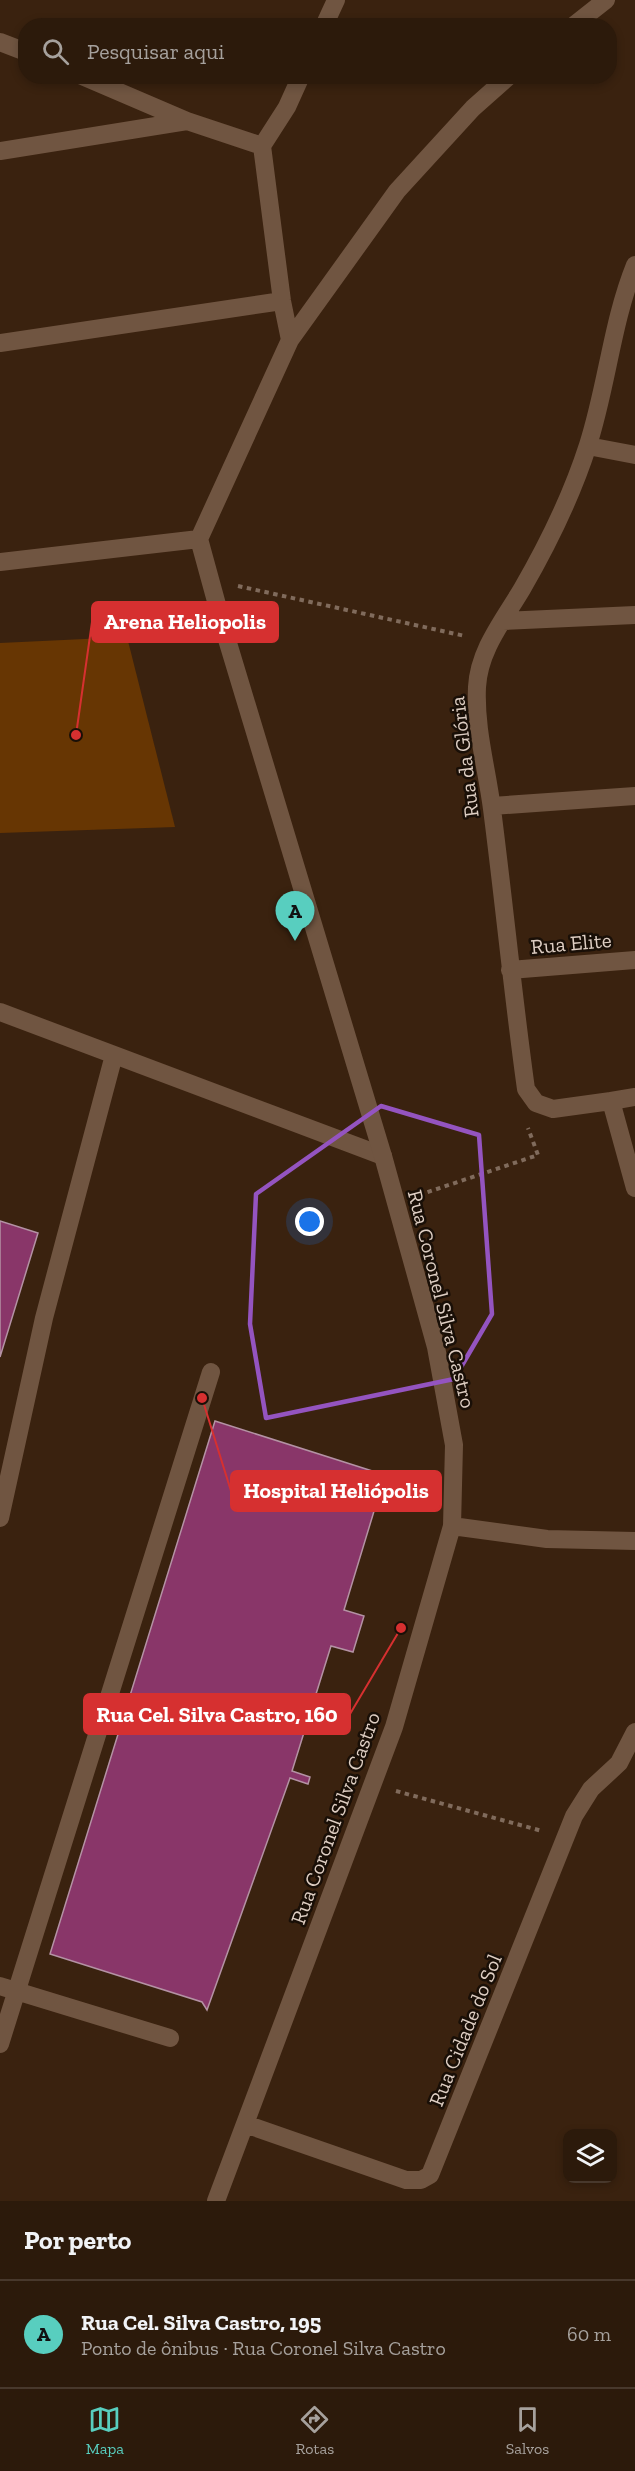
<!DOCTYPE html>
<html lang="pt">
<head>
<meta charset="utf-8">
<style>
	body { margin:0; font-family:"Zilla Slab",serif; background:#382719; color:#f1f3f6 }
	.controls { position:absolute; right:18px; bottom:18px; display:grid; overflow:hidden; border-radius:12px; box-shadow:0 3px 9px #0003 }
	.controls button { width:54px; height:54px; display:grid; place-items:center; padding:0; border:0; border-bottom:2px solid #48382c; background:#2c1a0b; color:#f1f3f6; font:30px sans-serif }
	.you { position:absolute; left:310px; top:1222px; width:21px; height:21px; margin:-15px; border:4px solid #fff; border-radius:50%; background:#1a73e8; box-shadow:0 0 0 9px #1a73e833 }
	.badge { display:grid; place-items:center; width:39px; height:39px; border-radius:50%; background:#58cebf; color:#111; font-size:20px; font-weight:700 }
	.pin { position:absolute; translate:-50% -50px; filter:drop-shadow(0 2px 3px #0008) }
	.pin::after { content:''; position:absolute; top:32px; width:21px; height:18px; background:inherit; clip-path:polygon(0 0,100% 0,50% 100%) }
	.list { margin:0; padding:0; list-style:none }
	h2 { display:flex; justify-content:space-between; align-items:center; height:78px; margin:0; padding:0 24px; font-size:26px }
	h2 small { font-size:20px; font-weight:400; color:#a6a19d }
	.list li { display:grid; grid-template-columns:39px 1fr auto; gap:18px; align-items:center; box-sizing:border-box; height:108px; padding:0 24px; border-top:2px solid #48382c }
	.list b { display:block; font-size:22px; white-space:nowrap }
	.list p { margin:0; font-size:20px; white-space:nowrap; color:#a6a19d }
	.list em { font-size:20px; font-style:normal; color:#a6a19d }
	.icon { flex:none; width:33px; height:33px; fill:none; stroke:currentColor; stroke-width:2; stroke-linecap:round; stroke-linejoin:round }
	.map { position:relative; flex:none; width:635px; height:2201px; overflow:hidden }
	.search { position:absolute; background:#2c1a0b; box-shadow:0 3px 9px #0003; left:18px; right:18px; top:18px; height:66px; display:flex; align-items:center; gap:15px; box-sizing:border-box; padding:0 21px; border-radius:24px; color:#a6a19d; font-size:22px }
	.sheet { height:186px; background:#2c1a0b }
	nav { display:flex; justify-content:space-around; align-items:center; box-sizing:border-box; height:84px; border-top:2px solid #48382c; background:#2c1a0b; font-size:16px; color:#a6a19d }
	nav a { display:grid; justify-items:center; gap:3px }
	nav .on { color:#58cebf }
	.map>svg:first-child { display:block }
	.green { fill:#673603 }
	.building { fill:#893669; stroke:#b492a4; stroke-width:1.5 }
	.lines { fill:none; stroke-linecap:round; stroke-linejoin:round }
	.path { stroke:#806b5c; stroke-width:4; stroke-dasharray:4.5 4.5; stroke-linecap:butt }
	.lane { stroke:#705541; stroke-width:18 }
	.street { stroke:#705541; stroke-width:18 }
	.marked { fill:none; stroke:#9454c0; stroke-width:4.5; stroke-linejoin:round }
	.labels { text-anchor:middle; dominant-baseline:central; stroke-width:5; stroke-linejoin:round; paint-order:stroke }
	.street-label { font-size:21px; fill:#decec3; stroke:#190f07 }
	.leader { fill:none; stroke:#d63030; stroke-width:2 }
	.callout-dot { fill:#d63030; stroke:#190f07; stroke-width:2 }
	.callout { fill:#d63030; stroke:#d63030; stroke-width:2 }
	.callout-label { font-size:22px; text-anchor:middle; font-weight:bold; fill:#fff }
</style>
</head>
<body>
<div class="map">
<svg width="635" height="2201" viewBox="0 0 635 2201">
	<rect width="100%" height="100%" fill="#3a220f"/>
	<path class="green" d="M127,637L175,827L0,833V643Z"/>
	<path class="building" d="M0,1221L38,1233L0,1357Z
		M215,1421L385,1475L344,1610L364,1616L353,1652L331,1646L292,1771L310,1777L308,1784L290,1778L207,2010L202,2002L50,1954Z"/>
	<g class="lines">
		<path class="path" d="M238,586L465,636
			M419,1195L538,1155L528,1128
			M396,1791L542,1831"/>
		<path class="lane" d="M0,1012L383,1156
			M0,1518L44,1318L114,1055
			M0,1986L170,2038
			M0,2044L211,1372"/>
		<path class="street" d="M324,26L336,0
			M573,26L606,0
			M0,42L26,52
			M82,76L187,121L262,146
			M0,151L187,121
			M635,265C612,322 607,386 588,445C572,495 548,544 522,589C503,621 479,650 477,687C475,729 487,769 492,809C504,902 513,996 526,1089L536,1103L553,1109L611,1101L635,1188
			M290,340L282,301L262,146L287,107L301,76
			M0,343L282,301
			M588,446L635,455
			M199,539L222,623L383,1156L436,1347L454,1445L452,1526L394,1727L216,2201
			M199,539L290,340L397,191L473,108L509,76
			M0,562L199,539
			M503,621L635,615
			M492,806L635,796
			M510,970L635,960
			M611,1101L635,1097
			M452,1526L547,1539L635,1541
			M245,2124L406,2180H421L430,2175L574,1816L591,1789L619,1763L635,1732"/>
	</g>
	<path class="marked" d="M381,1106L479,1135L492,1314L454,1379L266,1418L250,1324L256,1194Z"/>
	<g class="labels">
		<g class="street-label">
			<text transform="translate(464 757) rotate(-97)">Rua da Glória</text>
			<text transform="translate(571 943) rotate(-5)">Rua Elite</text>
			<text transform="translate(442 1299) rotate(76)">Rua Coronel Silva Castro</text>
			<text transform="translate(335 1818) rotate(-70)">Rua Coronel Silva Castro</text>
			<text transform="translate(465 2030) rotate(-68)">Rua Cidade do Sol</text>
		</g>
	</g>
	<path class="leader" d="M76 735L92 622M202 1398L231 1491M401 1628L350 1714"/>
	<g class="callout-dot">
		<circle cx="76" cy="735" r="6"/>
		<circle cx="202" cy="1398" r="6"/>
		<circle cx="401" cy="1628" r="6"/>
	</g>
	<g class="callout">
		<rect x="92" y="602" width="186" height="40" rx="6"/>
		<rect x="231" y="1471" width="210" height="40" rx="6"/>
		<rect x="84" y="1694" width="266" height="40" rx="6"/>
	</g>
	<g class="callout-label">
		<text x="185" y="629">Arena Heliopolis</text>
		<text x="336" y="1498">Hospital Heliópolis</text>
		<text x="217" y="1722">Rua Cel. Silva Castro, 160</text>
	</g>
</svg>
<div class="controls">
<button><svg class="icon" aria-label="layers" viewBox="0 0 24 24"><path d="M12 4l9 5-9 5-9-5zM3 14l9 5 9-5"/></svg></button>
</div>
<div class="you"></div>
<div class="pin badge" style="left:295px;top:941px">A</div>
<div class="search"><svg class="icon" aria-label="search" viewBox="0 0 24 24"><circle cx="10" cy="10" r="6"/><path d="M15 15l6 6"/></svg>Pesquisar aqui</div>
</div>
<section class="sheet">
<h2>Por perto<small></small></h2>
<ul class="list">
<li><span class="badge">A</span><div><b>Rua Cel. Silva Castro, 195</b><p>Ponto de ônibus · Rua Coronel Silva Castro</p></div><em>60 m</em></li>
</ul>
</section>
<nav>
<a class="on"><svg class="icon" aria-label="map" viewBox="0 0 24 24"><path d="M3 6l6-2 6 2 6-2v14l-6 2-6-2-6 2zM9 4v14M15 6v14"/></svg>Mapa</a>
<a><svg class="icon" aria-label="directions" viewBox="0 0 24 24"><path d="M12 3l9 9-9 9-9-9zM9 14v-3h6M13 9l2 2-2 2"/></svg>Rotas</a>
<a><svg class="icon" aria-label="saved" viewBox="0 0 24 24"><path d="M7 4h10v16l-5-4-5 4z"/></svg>Salvos</a>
</nav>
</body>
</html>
